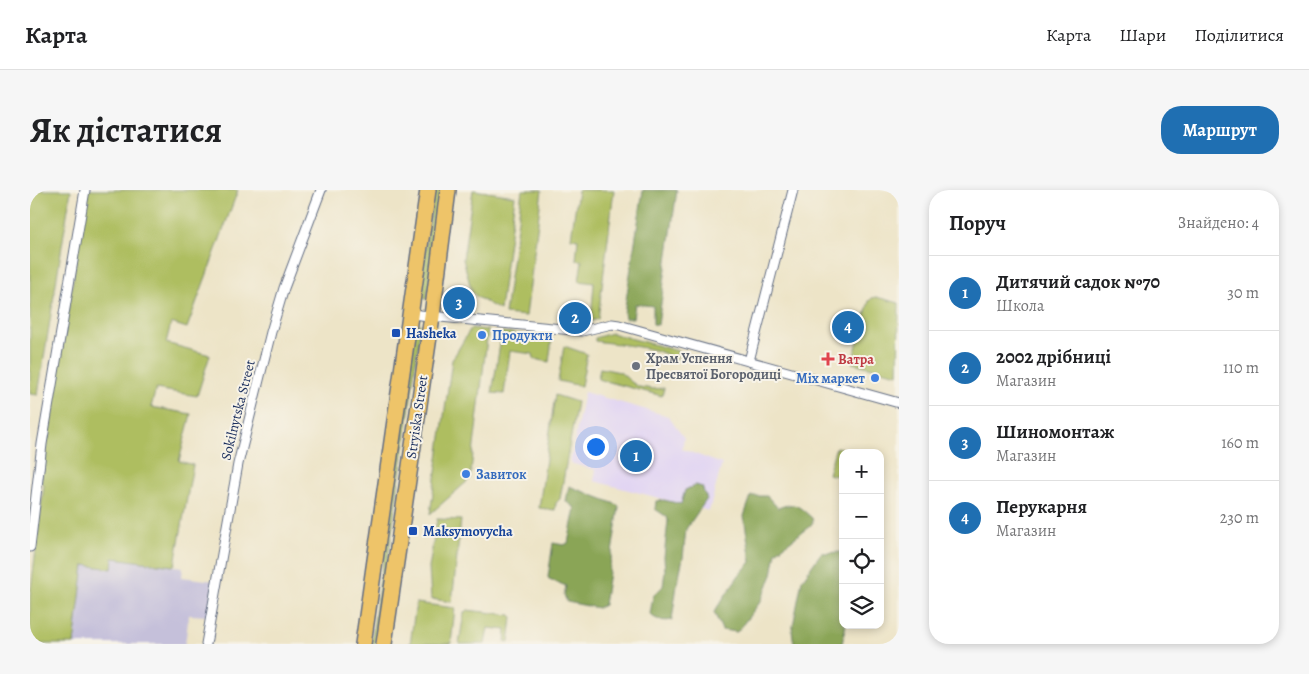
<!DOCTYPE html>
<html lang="uk">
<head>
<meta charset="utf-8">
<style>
	body { margin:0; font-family:Alegreya,serif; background:#f6f6f6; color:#202124 }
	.controls { position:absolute; right:15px; bottom:15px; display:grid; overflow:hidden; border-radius:10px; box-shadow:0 2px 8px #0003 }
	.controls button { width:45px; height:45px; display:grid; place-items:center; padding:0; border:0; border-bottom:1px solid #e0e0e0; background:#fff; color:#202124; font:25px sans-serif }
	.you { position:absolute; left:565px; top:256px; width:18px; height:18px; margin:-12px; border:4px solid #fff; border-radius:50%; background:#1a73e8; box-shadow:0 0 0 8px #1a73e833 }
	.badge { display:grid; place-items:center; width:32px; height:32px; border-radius:50%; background:#1f6fb2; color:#fff; font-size:16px; font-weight:700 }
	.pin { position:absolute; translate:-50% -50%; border:2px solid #fff; box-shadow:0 1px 5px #0006 }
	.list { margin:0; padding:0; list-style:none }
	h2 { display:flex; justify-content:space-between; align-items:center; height:65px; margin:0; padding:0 20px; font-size:21px }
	h2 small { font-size:16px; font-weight:400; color:#757577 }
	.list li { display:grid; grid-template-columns:32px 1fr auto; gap:15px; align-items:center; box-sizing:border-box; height:75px; padding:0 20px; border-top:1px solid #e0e0e0 }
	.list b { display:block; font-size:19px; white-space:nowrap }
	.list p { margin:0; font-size:16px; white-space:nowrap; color:#757577 }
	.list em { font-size:16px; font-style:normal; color:#757577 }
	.icon { flex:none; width:28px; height:28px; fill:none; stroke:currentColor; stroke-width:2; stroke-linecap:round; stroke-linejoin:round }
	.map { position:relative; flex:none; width:869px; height:454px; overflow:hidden; border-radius:20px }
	header { display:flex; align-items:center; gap:30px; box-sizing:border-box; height:70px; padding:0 25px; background:#fff; border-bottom:1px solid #e0e0e0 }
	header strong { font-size:24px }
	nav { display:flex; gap:28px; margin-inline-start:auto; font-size:18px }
	.intro { display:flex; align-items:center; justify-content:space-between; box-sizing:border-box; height:120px; padding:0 30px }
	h1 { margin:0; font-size:35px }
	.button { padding:12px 22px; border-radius:20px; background:#1f6fb2; color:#fff; font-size:18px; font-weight:700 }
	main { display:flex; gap:30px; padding:0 30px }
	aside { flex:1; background:#fff; border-radius:20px; box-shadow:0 2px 8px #0003 }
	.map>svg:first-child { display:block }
	.built { fill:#e1d4f3 }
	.industrial { fill:#c5c0da }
	.green { fill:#aebe60; stroke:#64765f }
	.forest { fill:#8aa556; stroke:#526a5a }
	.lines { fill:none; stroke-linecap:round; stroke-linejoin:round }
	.street-casing { stroke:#646e83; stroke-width:11 }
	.primary-casing { stroke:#646e83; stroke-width:18 }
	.street { stroke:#fff; stroke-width:9 }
	.primary { stroke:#eec469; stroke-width:15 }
	.transit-dot { fill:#1a4fb4; stroke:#f7f3e8; stroke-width:2 }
	.shop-dot { fill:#3f7fe0; stroke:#f7f3e8; stroke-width:2 }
	.health-dot { fill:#e0444e; stroke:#f7f3e8; stroke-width:2 }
	.worship-dot { fill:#6b7280; stroke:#f7f3e8; stroke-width:2 }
	.labels { text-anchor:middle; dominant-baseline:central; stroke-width:4; stroke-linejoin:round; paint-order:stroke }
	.transit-label { font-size:14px; font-weight:bold; fill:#164399; stroke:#f7f3e8; text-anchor:start }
	.shop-label { font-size:14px; font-weight:bold; fill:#366cbe; stroke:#f7f3e8; text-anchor:start }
	.worship-label { font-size:14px; font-weight:bold; fill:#5b616d; stroke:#f7f3e8; text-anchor:start }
	.health-label { font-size:14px; font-weight:bold; fill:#be3a42; stroke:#f7f3e8; text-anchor:start }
	.street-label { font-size:14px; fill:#1b2f5e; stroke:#f7f3e8 }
</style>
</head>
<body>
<header>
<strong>Карта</strong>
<nav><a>Карта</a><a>Шари</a><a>Поділитися</a></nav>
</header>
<div class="intro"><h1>Як дістатися</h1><a class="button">Маршрут</a></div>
<main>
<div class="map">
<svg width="869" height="454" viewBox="0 0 869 454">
	<rect width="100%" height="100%" fill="#f7f3e8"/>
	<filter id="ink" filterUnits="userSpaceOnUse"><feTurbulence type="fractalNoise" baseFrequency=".02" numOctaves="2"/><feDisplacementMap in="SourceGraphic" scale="10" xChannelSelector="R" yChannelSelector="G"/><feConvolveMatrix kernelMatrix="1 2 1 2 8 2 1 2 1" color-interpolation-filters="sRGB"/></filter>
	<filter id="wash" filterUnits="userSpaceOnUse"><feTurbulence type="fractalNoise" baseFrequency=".0096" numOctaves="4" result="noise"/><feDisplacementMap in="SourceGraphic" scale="20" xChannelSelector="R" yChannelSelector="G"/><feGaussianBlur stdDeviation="1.12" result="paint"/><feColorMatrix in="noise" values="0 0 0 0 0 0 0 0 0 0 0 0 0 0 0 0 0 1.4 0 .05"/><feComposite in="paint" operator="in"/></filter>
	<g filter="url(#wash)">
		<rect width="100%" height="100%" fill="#ede4c7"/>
		<path class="built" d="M554,202L638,226L654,248L652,259L692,274L679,321L564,291L566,280L540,273Z"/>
		<path class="industrial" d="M83,368L153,377L152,387L184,391L178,426L159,425L155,454H44L54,374L81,379Z"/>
		<path class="green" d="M0,0H41L8,205L0,204Z
			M57,0H208L157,138L141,133L136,153L180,165L167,206L126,199L121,217L161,224L149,271L163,275L145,374L143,376L83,368L82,379L54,375L44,454H0V407L14,294L11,293Z
			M404,0H412L397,109L388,108Z
			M443,0L485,6L470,120L447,107L442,102L433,69Z
			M492,0H512L496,126L475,124Z
			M548,0H584L568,129L561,131L564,93L549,91L552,71L546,70L548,49L541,48Z
			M846,107L869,113L868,184L822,173L839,111L842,108Z
			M389,133L391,136L346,454H341L386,135Z
			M441,138L458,140L440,289L400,324L422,170Z
			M472,142L522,148L519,172L504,169L503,164L480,161L474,204L462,203Z
			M581,143L648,161L646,171C636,157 583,154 565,151V148Z
			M534,156L557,164L551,196L528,191Z
			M570,178L590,182L600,191L609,197L623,199L634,198L632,206L568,189Z
			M525,205L547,212L530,309L526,313L525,320L509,318Z
			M806,257L825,261L824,263H813V287L798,284Z
			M407,329L431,330L422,412L401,409L399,378Z
			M386,413L425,418L421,454H380Z
			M437,420L481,425L482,428L479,452L475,451L476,440L458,438L455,454H429L434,423Z"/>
		<path class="forest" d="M613,0H647L628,135L623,134V116L605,114L603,128H595L594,123Z
			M666,295L672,297L677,309L656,339L653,368L647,395L642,430C635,432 625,430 620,424L623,406L633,396L635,381L634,367L638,331L637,327L625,319L626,311L634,310L651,314L655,300Z
			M539,296L588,315L589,317L574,415L568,418L537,412L534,405L536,396L519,389L518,387L523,353L534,355L538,353L545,318L536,311Z
			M721,306H737L748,318C766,311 768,316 782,328L783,332L780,336L746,362L742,385L731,411L707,442L692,440L684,422L709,385L721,372L714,326Z
			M813,362V435H816L812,454H764L762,441L772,390L791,363Z"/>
	</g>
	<g filter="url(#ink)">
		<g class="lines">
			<defs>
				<path id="street" d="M380,124L552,141L582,134L589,135L869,213
					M719,171L763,0
					M0,357L12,254L55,0
					M176,454L208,274L241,142L254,98L291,0"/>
				<path id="primary" d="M333,454L398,0
					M354,454L402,126L418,0"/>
			</defs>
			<use href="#street" class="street-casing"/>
			<use href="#primary" class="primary-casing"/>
			<use href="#street" class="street"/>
			<use href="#primary" class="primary"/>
		</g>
	</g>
	<g class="transit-dot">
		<rect x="361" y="138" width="10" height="10" rx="2.5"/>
		<rect x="378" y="336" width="10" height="10" rx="2.5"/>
	</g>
	<g class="shop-dot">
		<circle cx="452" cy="145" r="5"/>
		<circle cx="845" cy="188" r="5"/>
		<circle cx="436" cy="284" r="5"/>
	</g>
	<path class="health-dot" d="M795.5 161.5h5v5h5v5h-5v5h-5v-5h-5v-5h5z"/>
	<circle class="worship-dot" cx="606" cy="176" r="5"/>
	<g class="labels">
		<g class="transit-label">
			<text x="376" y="143">Hasheka</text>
			<text x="393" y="341">Maksymovycha</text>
		</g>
		<g class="shop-label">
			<text x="462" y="145">Продукти</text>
			<text x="835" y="188" text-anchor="end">Mix маркет</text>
			<text x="446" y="284">Завиток</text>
		</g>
		<g class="worship-label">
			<text x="616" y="168">Храм Успення<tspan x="616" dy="16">Пресвятої Богородиці</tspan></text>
		</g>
		<g class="health-label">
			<text x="808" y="169">Ватра</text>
		</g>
		<g class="street-label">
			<text transform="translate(208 220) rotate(-76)">Sokilnytska Street</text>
			<text transform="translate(387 227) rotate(-82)">Stryiska Street</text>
		</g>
	</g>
</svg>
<div class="controls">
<button>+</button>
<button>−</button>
<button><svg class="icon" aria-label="locate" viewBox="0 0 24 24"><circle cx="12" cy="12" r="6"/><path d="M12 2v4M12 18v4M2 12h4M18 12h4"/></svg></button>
<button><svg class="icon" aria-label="layers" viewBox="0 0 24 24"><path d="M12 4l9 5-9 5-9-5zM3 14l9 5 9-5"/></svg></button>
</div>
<div class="you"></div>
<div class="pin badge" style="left:606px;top:266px">1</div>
<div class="pin badge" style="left:545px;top:128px">2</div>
<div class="pin badge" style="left:429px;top:113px">3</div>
<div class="pin badge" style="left:818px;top:137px">4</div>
</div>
<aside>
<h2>Поруч<small>Знайдено: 4</small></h2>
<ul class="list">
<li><span class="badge">1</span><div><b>Дитячий садок №70</b><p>Школа</p></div><em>30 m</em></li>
<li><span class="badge">2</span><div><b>2002 дрібниці</b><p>Магазин</p></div><em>110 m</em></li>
<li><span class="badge">3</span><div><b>Шиномонтаж</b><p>Магазин</p></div><em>160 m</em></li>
<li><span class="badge">4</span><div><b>Перукарня</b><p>Магазин</p></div><em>230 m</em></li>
</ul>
</aside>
</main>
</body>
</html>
